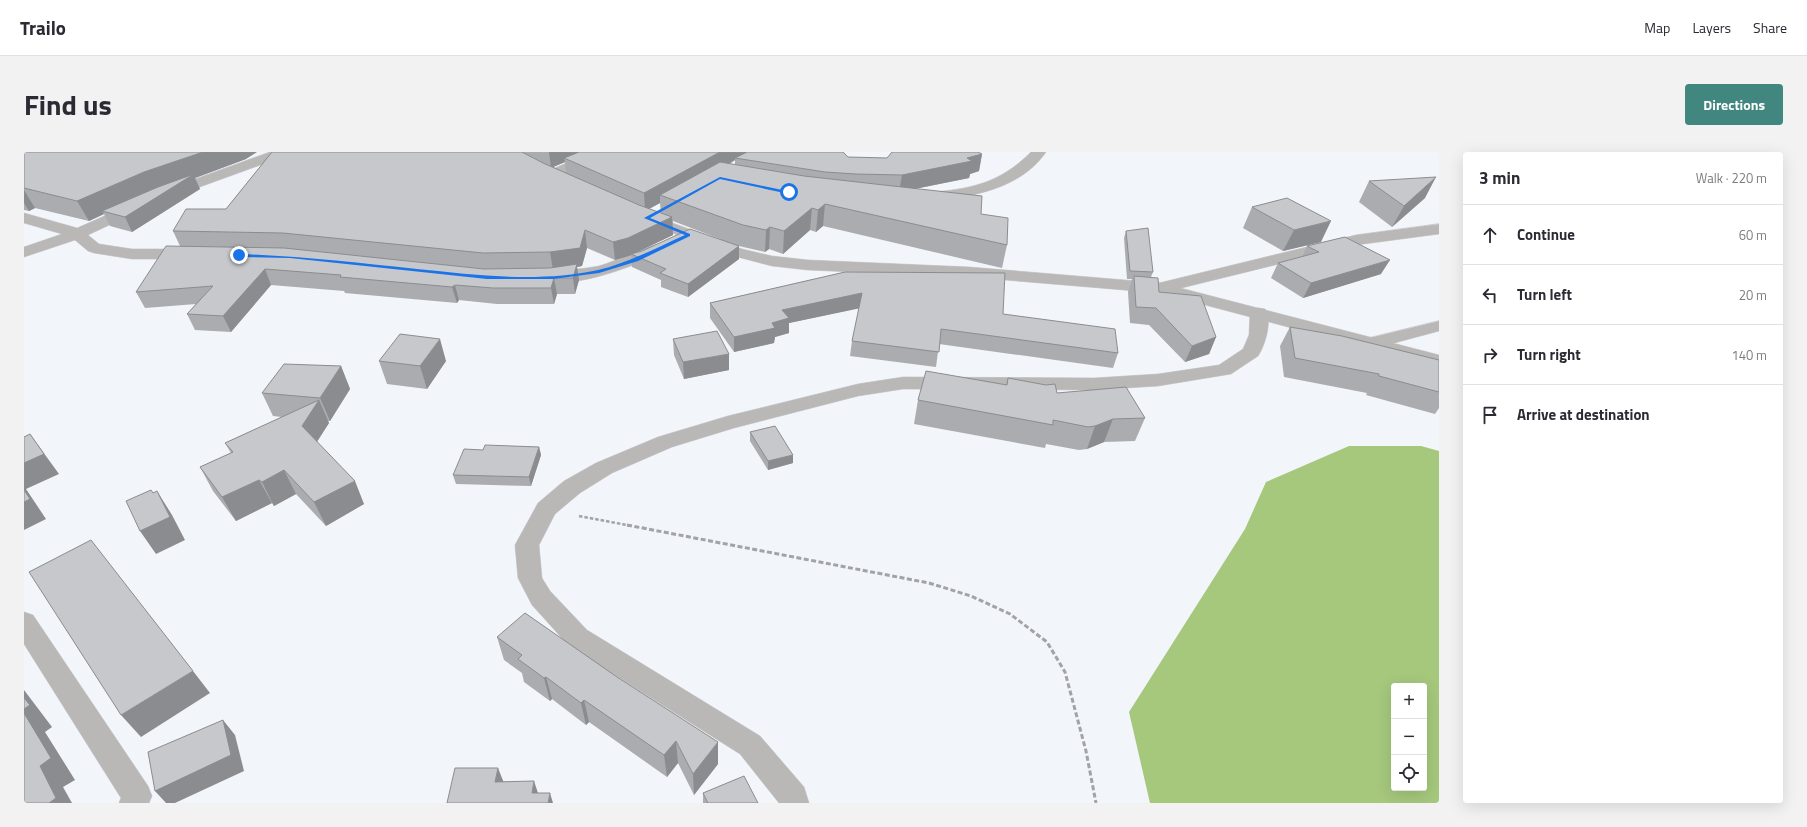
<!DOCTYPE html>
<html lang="en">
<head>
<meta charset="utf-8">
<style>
	body { margin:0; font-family:"Titillium Web",sans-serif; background:#f2f2f3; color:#2b2b33 }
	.controls { position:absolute; right:12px; bottom:12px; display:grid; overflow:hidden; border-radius:4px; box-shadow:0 4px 16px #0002 }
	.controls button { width:36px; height:36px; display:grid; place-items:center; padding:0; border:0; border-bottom:1px solid #e1e1e2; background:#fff; color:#2b2b33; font:20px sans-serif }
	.stop { position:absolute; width:12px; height:12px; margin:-9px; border:3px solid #1a73e8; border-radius:50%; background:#fff }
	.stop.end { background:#1a73e8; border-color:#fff; box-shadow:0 1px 4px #0008 }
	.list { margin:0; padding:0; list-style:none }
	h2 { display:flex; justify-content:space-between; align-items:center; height:52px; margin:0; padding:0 16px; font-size:17px }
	h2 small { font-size:13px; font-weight:400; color:#7c7c81 }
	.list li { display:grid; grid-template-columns:26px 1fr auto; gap:12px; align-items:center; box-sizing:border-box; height:60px; padding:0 16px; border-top:1px solid #e1e1e2 }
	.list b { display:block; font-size:15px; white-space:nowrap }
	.list em { font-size:13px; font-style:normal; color:#7c7c81 }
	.icon { flex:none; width:22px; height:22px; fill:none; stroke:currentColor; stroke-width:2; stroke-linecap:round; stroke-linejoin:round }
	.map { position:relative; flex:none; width:1415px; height:651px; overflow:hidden; border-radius:4px }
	header { display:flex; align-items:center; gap:24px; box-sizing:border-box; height:56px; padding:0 20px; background:#fff; border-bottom:1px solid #e1e1e2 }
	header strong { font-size:19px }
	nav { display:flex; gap:22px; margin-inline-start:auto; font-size:14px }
	.intro { display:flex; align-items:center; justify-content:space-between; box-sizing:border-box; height:96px; padding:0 24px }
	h1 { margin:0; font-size:28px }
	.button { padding:10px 18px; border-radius:4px; background:#41877f; color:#fff; font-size:14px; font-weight:700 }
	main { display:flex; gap:24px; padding:0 24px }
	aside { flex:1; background:#fff; border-radius:4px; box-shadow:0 4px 16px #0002 }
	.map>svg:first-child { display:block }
	.forest { fill:#a5c87c; fill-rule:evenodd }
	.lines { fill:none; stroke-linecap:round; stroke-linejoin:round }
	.minor-casing { stroke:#ced0d4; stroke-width:1 }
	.tertiary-casing { stroke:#ced0d4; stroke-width:1 }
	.path-far1 { stroke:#a1a3a6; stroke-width:2.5; stroke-dasharray:3.5 2; stroke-linecap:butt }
	.path { stroke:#a1a3a6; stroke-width:3; stroke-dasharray:5 2.5; stroke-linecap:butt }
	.minor { fill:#bab8b7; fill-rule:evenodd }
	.tertiary { fill:#bab8b7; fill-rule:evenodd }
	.wall { fill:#aaacaf; fill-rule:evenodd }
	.shaded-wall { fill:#8b8c8f }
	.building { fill:#c6c8cc; stroke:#8b8c8f }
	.route { fill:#1a73e8 }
</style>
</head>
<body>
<header>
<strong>Trailo</strong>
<nav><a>Map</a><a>Layers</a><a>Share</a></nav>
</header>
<div class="intro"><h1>Find us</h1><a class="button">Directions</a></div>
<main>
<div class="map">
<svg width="1415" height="651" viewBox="0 0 1415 651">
	<rect width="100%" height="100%" fill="#f2f5f9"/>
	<path class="forest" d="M1325,294H1397L1415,299V651H1126L1105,560L1221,377L1242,330ZM1370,534H1400V636H1370Z"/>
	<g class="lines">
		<defs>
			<path id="minor" d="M246,0H266L264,3L151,44L146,45L141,44L139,41L141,38Z
				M568,0H586L584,3L532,26H522L520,23L522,20Z
				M1007,0H1022C1000,32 961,42 925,47C915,48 904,51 895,48L893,45L895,42L900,41C945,37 974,33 1007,0Z
				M110,51L115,53L118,56L115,59L64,83L75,92L108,97H166L172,99L174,102L172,105L166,107H108L70,101L64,99L51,88L0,105V95L38,82L0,71V61L53,76Z
				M1415,72V82L1332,93L1137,141L1131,140L1128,136L1131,132L1332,83Z
				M634,92L640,94L642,97L640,100C610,114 552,137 519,129L517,125L519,121C537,117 557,118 575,114C595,108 614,97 634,92Z
				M1235,156L1241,157C1249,168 1241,194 1234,204L1207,222L1134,234L1070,238L879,237L834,244L710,276L648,295L588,321L556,341L531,362L515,393L518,426L526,439L563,478L736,584L780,635L785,651H755L716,602L545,494L508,453L494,426L491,393L514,351L540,329L572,311L634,285L704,264L834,232L879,225L1070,226L1134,222L1195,213L1219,197L1225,183L1226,161L1229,157Z
				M1415,169V179L1348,197L1341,195L1339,191L1341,187Z
				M0,460L9,463L124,634L128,644L125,651H95L97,646L0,492Z"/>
			<path id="tertiary" d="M622,61L718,97L748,104L784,108L945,115L1137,131L1415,203V215L1136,141L945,125L784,118L748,114L706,103L617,69L614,66L617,63Z"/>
		</defs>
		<use href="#minor" class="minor-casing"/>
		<use href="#tertiary" class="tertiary-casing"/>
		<path class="path-far1" d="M555,364L608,374"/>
		<path class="path" d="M603,373L905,431L947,444L986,462L1023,490L1041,520L1062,599L1072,651"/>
		<use href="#minor" class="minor"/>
		<use href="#tertiary" class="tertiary"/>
	</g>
	<path class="wall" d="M0,0L222,7L171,26L176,37L108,80L86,74L80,62L65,69L11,56L5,59L0,58Z
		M248,0H819L824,5L863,6L958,2L955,19L946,22L945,26L891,37L957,62L983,93L978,116L799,74L792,80L786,78L759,102L745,97L741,100L715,94V107L664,145L637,135V128L608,115L607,103L591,108L563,96L558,114L553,115L555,128L551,142H533L530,152H473L435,148L433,151L321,141L320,139L247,133L207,180L171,178L163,162L172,152L121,156L112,140L156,94L149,79L202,57ZM711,8V13L705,12L707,11ZM541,10L542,21L529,15ZM636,51L637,61L625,57ZM649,69L696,87L609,102L649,83Z
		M1345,29L1401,46L1368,75L1335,50Z
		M1228,55L1297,90L1259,99L1219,76Z
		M1102,79L1129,120L1127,125L1135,140L1192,185L1185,202L1161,210L1125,173L1106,171L1104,140L1108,127H1103L1100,86Z
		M1283,94L1357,122L1279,146L1247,126L1254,111L1278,105Z
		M821,120L979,162L1094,201L1089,216L915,192L912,215L826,204L828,189L835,156L765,171V181L751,185L750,191L710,200L686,166V151Z
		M1266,175L1415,208V256L1411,262L1342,243L1343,241L1260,225L1256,194Z
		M649,187L705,218L660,227L650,203Z
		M355,209H422L403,237L363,232Z
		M317,214L326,237L306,269H304L305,271L293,290L340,352L302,374L272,342L250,354L248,351L212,369L189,339L176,315L207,301L201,291L258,265L249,264L238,241Z
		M984,226L1033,241L1121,266L1111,289L1080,290L1063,297L1055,298L1022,292L1021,296L890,272L894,248L982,233Z
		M726,280L769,303V311L744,318L726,289Z
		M515,295L517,303L507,334L432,332L429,323L459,298Z
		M473,485L694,612L670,643L654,611L643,625L565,570L562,573L528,547L526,549L500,530L498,521L480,508Z
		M679,641L734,651H679Z"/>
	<path class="shaded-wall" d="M179,0H233L222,7L171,26L176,37L108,80L101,65L78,59L80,62L65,69L53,49L120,20Z
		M525,0H564L540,6L541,10L527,16Z
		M696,0H726L711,6V8L644,46L636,43V51L621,59L620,41Z
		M958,2L955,19L946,22L945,26L875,40L878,23L943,6Z
		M1412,25L1401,46L1368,75L1380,54Z
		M0,38L11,56L5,59L0,51Z
		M801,52L799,74L792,80L794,58Z
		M788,56L786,78L759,102L760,79Z
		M648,65L649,83L605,104L591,108L589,90Z
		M1307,69L1297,90L1259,99L1270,78Z
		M746,75L745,97L741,100L742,78Z
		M561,78L563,96L558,114L553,115L555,128L551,142L549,126L529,118L526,100Z
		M715,94V107L664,145V132Z
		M1366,108L1357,122L1279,146L1287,131Z
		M241,117L247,133L207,180L199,164Z
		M530,126L533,142L530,152L527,136Z
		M431,133L435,148L433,151L428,135Z
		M838,141L837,156L765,171V181L751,185L750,191L710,200V185L758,158Z
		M1192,185L1185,202L1161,210L1168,194Z
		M416,187L422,209L403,237L396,214Z
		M705,202V218L660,227L659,210Z
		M317,214L326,237L306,269L296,246Z
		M295,248L305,271L288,297L278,274Z
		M1089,267L1080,290L1063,297L1071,274Z
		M6,282L35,322L2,337L22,367L0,378V311Z
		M515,295L517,303L507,334L505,325Z
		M769,303V311L744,318V309Z
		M260,318L272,342L250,354L238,330Z
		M235,328L248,351L212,369L198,345Z
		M331,329L340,352L302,374L290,350Z
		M133,339L148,363L161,388L132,402L116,379Z
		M169,519L186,541L117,585L97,563Z
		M522,525L528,547L526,549L520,526Z
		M0,538L28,575L21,580L51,628L39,635L48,651H25L16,614L0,561Z
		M560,548L565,570L562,573L557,551Z
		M199,568L211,583L220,619L151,651H142L131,639Z
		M652,589L654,611L643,625L640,603Z
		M694,590V612L670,643L669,622Z
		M474,616L480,631L471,630Z
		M510,629L515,644L508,641Z
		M526,641L529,651H524Z"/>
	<path class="building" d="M0,0H179L120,20L53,49L0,36Z
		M248,0H498L519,11L615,53L648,65L604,86L589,90L561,78L556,96L526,100L459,101L259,81L149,79L162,57H202Z
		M555,0H696L620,41L540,6Z
		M723,0H819L824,5L863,6L868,0H954L958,2L943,6L948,9L878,23L832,22L801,20L711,6Z
		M696,10L780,24L958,44L957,62L984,66L983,93L801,52L794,58L788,56L760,79L746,75L742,78L719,73L636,43Z
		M170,22L101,65L78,59L134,35Z
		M1412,25L1380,54L1345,29Z
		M1263,46L1307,69L1270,78L1228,55Z
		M1124,76L1129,120L1106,119L1102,79Z
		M666,77L715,94L664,132L636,121L642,117L607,102L618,99Z
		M1321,85L1366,108L1287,131L1254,111L1295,100L1283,94Z
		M142,94L260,96L460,117L526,116L553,112L549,126H530L527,136H469L431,133L428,135L316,125L317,123L241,117L199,164L163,162L189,134L112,140Z
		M821,120L981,121L979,162L1091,177L1094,201L917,177L915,200L828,189L838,141L758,158L765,166L748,171L751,176L710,185L686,151Z
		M1110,124L1134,126L1135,140L1177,144L1192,185L1168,194L1132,156L1112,155Z
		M1266,175L1318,184L1415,208V240L1355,224V222L1271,206Z
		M693,179L705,202L659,210L649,187Z
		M376,182L416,187L396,214L355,209Z
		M260,212L317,214L296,246L238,241Z
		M902,219L983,233L984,226L1022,233L1031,232L1033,241L1102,235L1121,266L1089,267L1071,274L1064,275L1029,268V273L894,248Z
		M295,248L278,274L331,329L290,350L260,318L238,330L235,328L198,345L176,315L209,300L201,291Z
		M751,274L769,303L744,309L726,280Z
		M6,282L20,302L0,311V285Z
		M461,293L515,295L505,325L429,323L440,297L459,298Z
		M0,338L6,347L0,350Z
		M127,338L129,341L133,339L146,365L116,379L102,349Z
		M67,388L169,519L97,563L5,420Z
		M501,461L593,525L694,590L669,622L652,589L640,603L560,548L557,551L522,525L520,526L494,507L498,503L473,485Z
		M0,546L6,553L0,557Z
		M0,561L27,606L16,614L32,646L25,651H0Z
		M199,568L207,603L131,639L124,600Z
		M431,616H474L471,630L510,629L508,641H526L524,651H423Z
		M720,624L734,651H684L679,641Z"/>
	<path class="route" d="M696,25L768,40L765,42L696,27L626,66L666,82V84L614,109L575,121L529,127H463L266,106L215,105L213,103L215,102C275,104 334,111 393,117C453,123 514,131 574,118C604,111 632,96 661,83L620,66Z"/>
</svg>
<div class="controls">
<button>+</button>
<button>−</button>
<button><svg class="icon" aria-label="locate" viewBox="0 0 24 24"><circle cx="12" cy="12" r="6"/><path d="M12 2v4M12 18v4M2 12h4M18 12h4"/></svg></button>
</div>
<div class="stop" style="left:765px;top:40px"></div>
<div class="stop end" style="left:215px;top:103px"></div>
</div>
<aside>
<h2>3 min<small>Walk · 220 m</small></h2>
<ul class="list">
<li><svg class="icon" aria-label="ahead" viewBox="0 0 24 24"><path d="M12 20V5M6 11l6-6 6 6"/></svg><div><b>Continue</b></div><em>60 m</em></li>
<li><svg class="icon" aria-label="left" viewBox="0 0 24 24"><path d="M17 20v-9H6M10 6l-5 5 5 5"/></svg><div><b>Turn left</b></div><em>20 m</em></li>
<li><svg class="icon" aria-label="right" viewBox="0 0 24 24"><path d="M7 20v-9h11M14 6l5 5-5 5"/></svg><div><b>Turn right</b></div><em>140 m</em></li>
<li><svg class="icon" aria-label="arrive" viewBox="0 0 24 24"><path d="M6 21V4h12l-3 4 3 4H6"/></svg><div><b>Arrive at destination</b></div></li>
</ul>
</aside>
</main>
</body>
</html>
